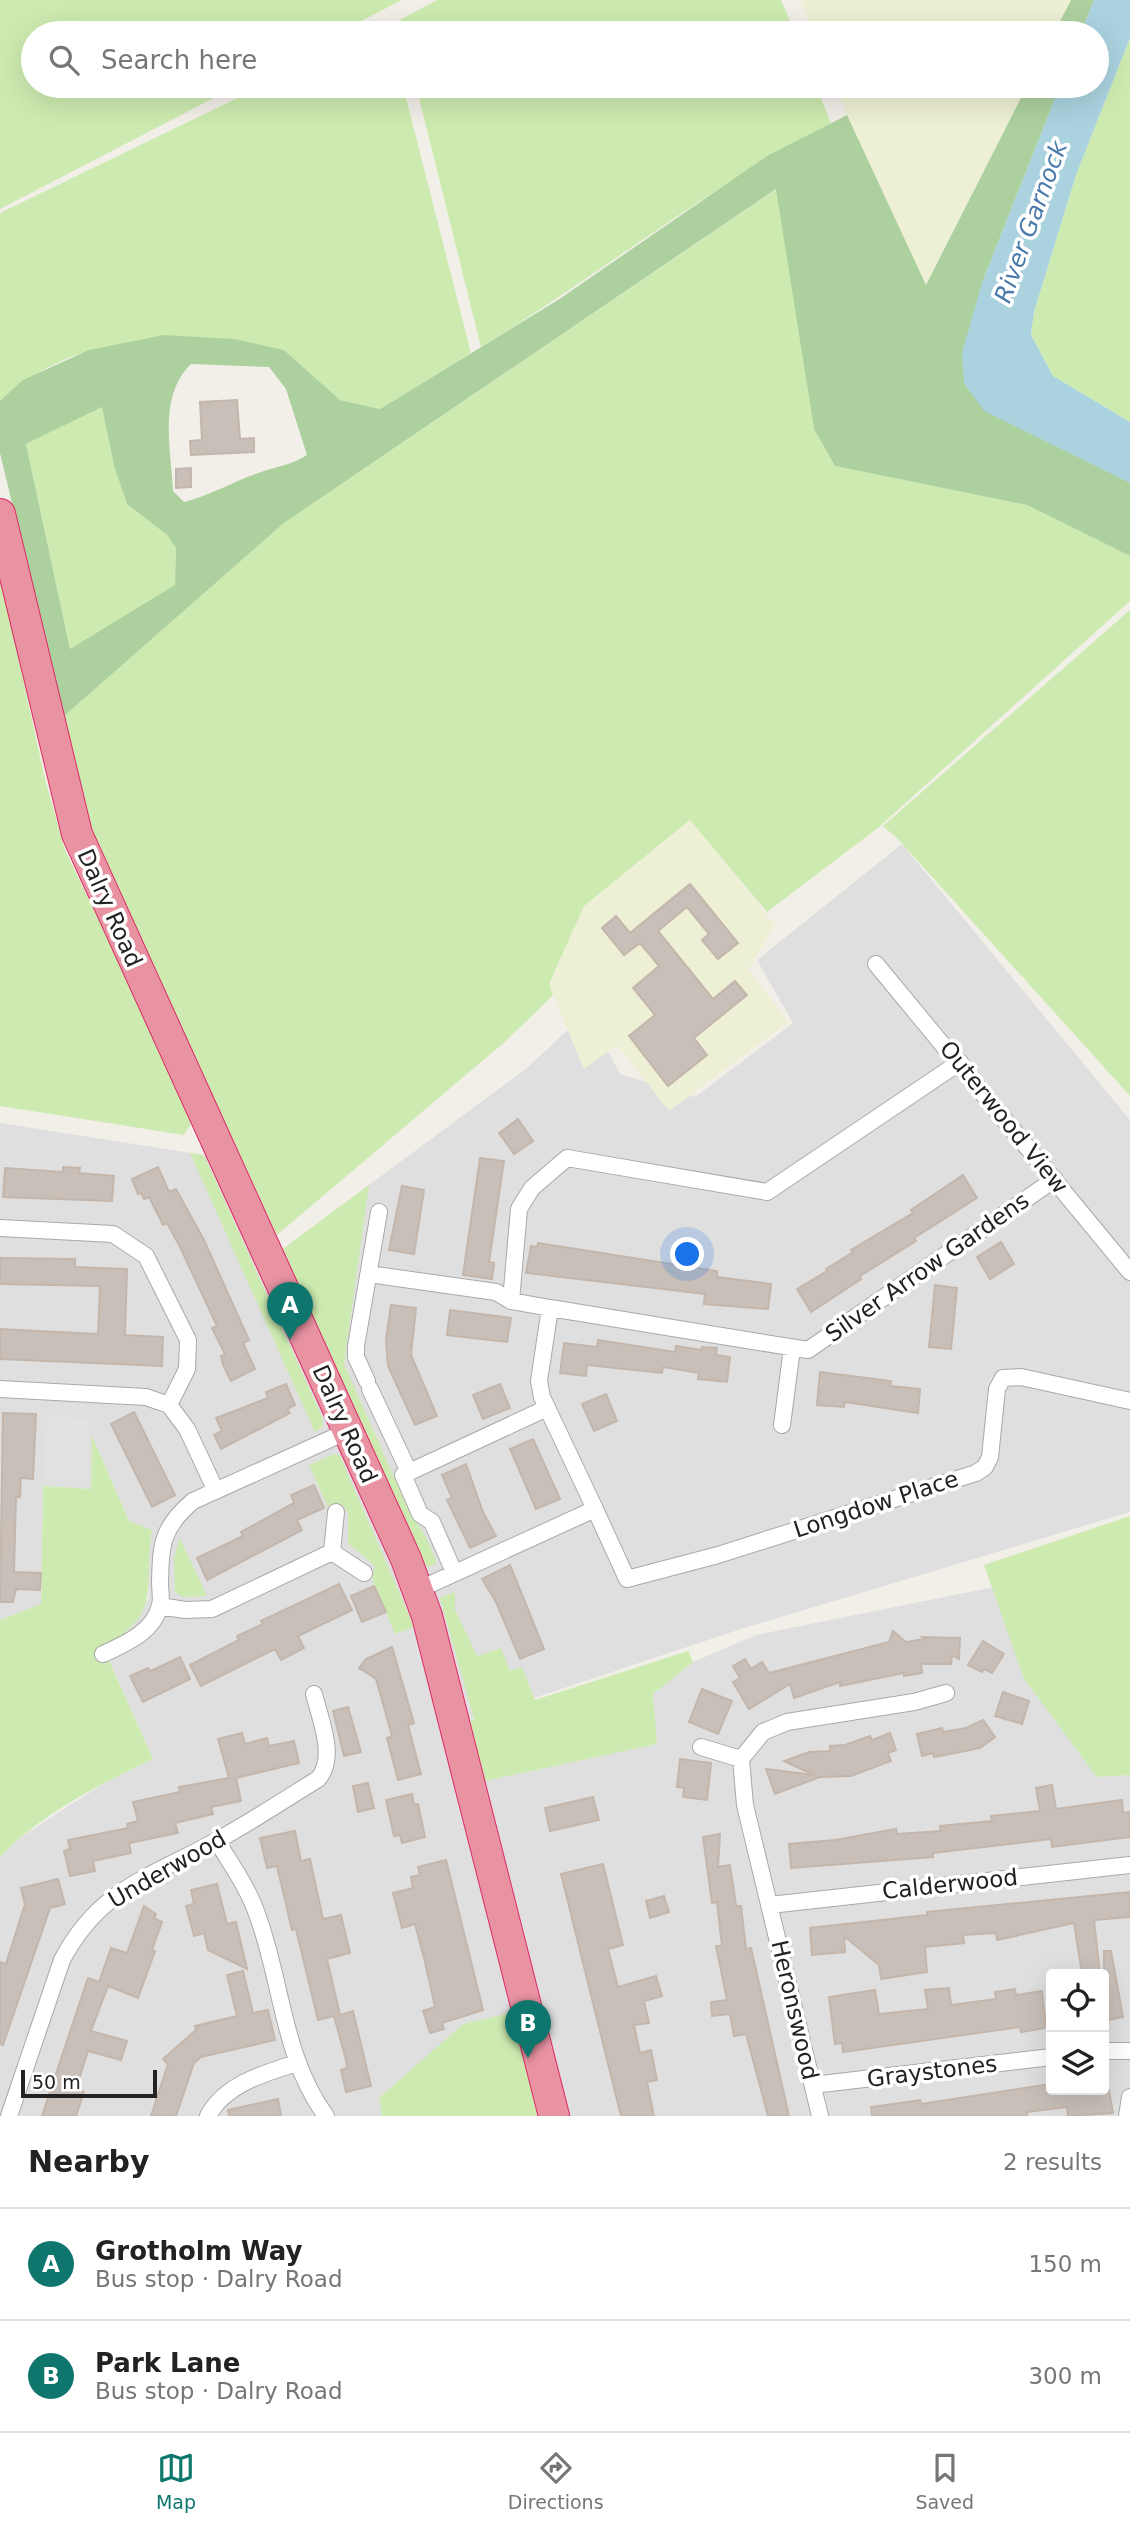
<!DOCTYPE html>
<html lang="en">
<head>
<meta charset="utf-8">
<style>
	body { margin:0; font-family:"DejaVu Sans",sans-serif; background:#f6f6f6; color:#222 }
	.controls { position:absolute; right:21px; bottom:21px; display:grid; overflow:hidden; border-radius:7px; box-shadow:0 7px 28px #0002 }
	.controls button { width:63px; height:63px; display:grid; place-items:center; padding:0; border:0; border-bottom:2px solid #e0e0e0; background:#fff; color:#222; font:35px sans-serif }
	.scale { position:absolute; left:21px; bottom:18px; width:136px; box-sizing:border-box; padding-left:7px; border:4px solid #222; border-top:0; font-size:19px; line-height:24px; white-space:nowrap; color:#222; -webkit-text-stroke:5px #fff; paint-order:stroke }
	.you { position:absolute; left:688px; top:1255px; width:24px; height:24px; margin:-18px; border:5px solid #fff; border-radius:50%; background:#1a73e8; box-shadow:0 0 0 10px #1a73e833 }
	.badge { display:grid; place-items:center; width:46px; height:46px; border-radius:50%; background:#0f766e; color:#fff; font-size:23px; font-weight:700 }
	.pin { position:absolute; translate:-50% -58px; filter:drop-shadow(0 2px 4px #0008) }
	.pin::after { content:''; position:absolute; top:37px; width:24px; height:21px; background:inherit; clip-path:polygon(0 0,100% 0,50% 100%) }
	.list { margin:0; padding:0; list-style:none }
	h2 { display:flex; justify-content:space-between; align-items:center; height:91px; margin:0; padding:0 28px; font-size:30px }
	h2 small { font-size:23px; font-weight:400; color:#767676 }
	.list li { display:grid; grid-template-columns:46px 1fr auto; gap:21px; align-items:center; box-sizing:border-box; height:112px; padding:0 28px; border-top:2px solid #e0e0e0 }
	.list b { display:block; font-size:26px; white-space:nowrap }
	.list p { margin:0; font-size:23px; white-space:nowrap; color:#767676 }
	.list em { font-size:23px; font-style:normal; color:#767676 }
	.icon { flex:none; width:38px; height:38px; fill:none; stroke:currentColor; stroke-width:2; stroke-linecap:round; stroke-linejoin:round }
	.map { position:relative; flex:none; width:1130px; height:2116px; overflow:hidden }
	.search { position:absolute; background:#fff; box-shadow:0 7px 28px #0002; left:21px; right:21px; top:21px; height:77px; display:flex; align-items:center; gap:18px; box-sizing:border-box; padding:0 24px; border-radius:38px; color:#767676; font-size:26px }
	.sheet { height:315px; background:#fff }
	nav { display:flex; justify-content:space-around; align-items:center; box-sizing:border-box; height:98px; border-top:2px solid #e0e0e0; background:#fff; font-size:19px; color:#767676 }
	nav a { display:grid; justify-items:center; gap:4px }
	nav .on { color:#0f766e }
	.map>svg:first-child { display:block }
	.residential { fill:#e0dfdf; fill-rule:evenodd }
	.farmland { fill:#eef0d5 }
	.grass { fill:#cdebb0 }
	.forest { fill:#add19e; fill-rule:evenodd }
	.parking { fill:#e2e2e2 }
	.water { fill:#aad3df }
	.building { fill:#c7bfb8; stroke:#c4b6ab; stroke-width:2 }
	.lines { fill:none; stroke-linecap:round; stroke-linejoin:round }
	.street-casing { stroke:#a9a9a9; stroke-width:18 }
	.highway-casing { stroke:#dc2a67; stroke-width:32 }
	.street { stroke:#fff; stroke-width:16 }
	.highway { stroke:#e892a2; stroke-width:30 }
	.labels { text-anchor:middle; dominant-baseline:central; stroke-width:7; stroke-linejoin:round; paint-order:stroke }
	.street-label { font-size:23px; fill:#222; stroke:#fff }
	.water-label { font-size:24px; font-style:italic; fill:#4a7aab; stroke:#fff }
</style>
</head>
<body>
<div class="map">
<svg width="1130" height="2116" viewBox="0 0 1130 2116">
	<rect width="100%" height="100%" fill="#f2efe9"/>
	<path class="residential" d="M902,844L1130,1120V1512L741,1629L456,1724L471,1784L656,1744L653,1694L693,1662L756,1635L994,1587L1097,1777L1130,1775V2116H0V1858L14,1842L62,1810L111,1779L153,1759L103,1646L149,1599L147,1557L152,1530L129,1521L93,1438L91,1489L43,1486L41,1604L0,1620V1123L223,1158L280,1251L527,1068L587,1012L620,1074L695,1097L793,1023L757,960ZM1051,1974H1104V2090H1051Z"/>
	<path class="farmland" d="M800,0H1071L1054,33H814Z
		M835,86H1027L926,285L847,115Z
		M691,820L775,925L749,969L788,1022L669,1111L617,1045L584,1069L549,985L584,906Z"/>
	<path class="grass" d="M0,0H402L338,33H33V86H237L0,209Z
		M437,0H781L795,33H403L400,20Z
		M1130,38V422L1053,376L1031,335L1034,312L1076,175Z
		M262,86H403L471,353L380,409L340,400L284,350L109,347C69,352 30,375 0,401V213Z
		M416,86H816L831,123C708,187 599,275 481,347Z
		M777,189L814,429L835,466L1027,505L1130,556V601L879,827L767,912L690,820L584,906L549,984L553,995L507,1040L277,1235L90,832L63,717L284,523Z
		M102,407L114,466L127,504L167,535L176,548L175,586L70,649L26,444Z
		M0,574L45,779L65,850L194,1119L184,1135L0,1106Z
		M1130,610V1096L897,838L883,826Z
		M190,1153L204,1155L322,1417L323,1426L315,1432Z
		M369,1185L344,1364L410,1513L425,1535L437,1563L429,1567L422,1564L280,1251Z
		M92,1436L129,1521L152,1530C142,1588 165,1613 103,1647L153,1759C103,1783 36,1816 0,1858V1620L41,1604L43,1486L91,1489Z
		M334,1454L340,1456L414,1627L395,1634L372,1578L375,1566L348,1543V1512L341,1505L328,1507L309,1465Z
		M1130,1516V1775L1097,1777L1024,1679L984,1565Z
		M180,1538L207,1596L183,1597L175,1592L174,1558Z
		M455,1592V1610L477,1656L501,1648L510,1671L522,1667L535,1700L688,1651L693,1662L653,1694L657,1744L485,1781L470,1721L474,1719L440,1598Z
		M511,2013L538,2116H382L379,2098L463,2024Z"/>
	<path class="forest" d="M1071,0H1094L1081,33H1054Z
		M1027,86H1060L982,283L1117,474L1130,483V556L1027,505L835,466L814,429L776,189L284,523L63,717L0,453V401L23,380L89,350L164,335L234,339L284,350L340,400L380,409L558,300L767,156L847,115L926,285ZM191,364L269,367L286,389L307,455C292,465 278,466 261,472C234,481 212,495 184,502L173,491C171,449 158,396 191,364ZM102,407L114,466L127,504L167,535L176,548L175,585L70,649L26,444Z"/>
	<path class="parking" d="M47,1416L90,1419L87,1482L45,1480Z"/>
	<path class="water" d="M1094,0H1130V38L1076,175L1034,312L1031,335L1053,376L1130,422V483L984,411L964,383L962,353L982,283L1060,86H1097V33H1081Z"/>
	<path class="building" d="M237,400L240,439L254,438V452L191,455L190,441L202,440L200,402Z
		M191,468V487L176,488V469Z
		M690,884L738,943L718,959L702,940L709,934L687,907L658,931L713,999L735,981L747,995L694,1038L707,1055L668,1086L629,1036L655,1015L633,988L659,966L640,943L624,955L602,928L616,916L630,933Z
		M518,1119L533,1141L514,1154L499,1133Z
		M480,1158L504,1161L489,1262L494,1263L492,1279L463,1275Z
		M63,1167L80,1168L79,1173L114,1176L112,1201L3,1197L5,1168L63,1172Z
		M158,1167L169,1192L176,1189L204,1240L249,1340L243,1343L255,1369L231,1381L223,1365L221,1356L225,1354L212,1328L217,1326L180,1247L167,1223L163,1225L149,1197L144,1199L141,1193L138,1194L132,1179Z
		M963,1175L977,1198L914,1238L916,1241L860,1276L861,1279L811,1312L797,1289L827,1271L826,1269L853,1252L851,1250L913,1213L911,1210Z
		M402,1186L424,1190L414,1254L389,1250Z
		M1001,1242L1014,1264L990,1279L977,1257Z
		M538,1243L717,1271V1277L771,1284L768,1309L704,1304L705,1294L526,1273L531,1246L537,1247Z
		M0,1258L75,1259V1267L127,1269L125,1335L163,1337L162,1366L0,1359V1329L98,1334L100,1286L0,1284Z
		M935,1285L957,1288L951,1349L929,1347Z
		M391,1305L416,1308L411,1355L437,1416L415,1425L388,1366L386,1339Z
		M450,1310L511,1318L507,1342L447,1335Z
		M598,1340L675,1352L676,1346L701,1350L702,1347L717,1348L716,1355L730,1357L727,1382L698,1379L699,1373L663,1367L662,1373L587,1365L586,1376L560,1373L564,1343L597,1347Z
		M820,1372L891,1381L890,1386L920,1389L918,1413L845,1402L844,1407L817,1405Z
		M286,1384L295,1405L287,1409L290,1413L221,1449L214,1435L222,1431L216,1418L268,1398L266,1392Z
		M500,1384L510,1408L483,1419L473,1395Z
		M606,1394L617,1421L594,1431L582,1404Z
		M134,1412L175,1495L152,1507L111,1424Z
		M3,1413L36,1414L33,1479L21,1478L20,1497H16L14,1572L41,1573L40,1590L16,1589L13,1602H0Z
		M533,1439L560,1499L536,1509L510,1449Z
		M466,1464L483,1512L496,1536L470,1548L447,1500L452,1498L442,1475Z
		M314,1485L324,1508L297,1520L302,1530L207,1580L197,1558L243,1536L241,1532L294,1503L291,1495Z
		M510,1565L544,1649L520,1659L496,1602L482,1579Z
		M339,1584L352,1610L298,1636L304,1648L281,1660L275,1649L201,1686L190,1665L239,1640L237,1636L263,1624L261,1621Z
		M374,1586L386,1612L362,1622L351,1596Z
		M893,1631L906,1642L925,1639L922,1637L960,1638L959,1659L952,1655L951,1664H921L922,1673L904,1676V1673L840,1686V1682L794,1698L790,1684L749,1709L733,1682L740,1678L733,1666L745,1659L751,1669L762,1662L769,1673L889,1642Z
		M983,1641L1004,1654L992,1673L984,1669L982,1672L968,1665Z
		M392,1647L414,1723L408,1725L421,1774L398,1780L387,1738L392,1736L376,1679L359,1668L366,1659Z
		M180,1657L190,1679L143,1702L130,1676L148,1668L149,1671L155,1669Z
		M702,1689L732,1701L718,1734L689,1722Z
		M1003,1692L1029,1701L1022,1724L995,1716Z
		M348,1707L361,1752L344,1756L333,1711Z
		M983,1720L995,1737L980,1748L934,1757L933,1753L922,1756L917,1734L942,1728L943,1732L966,1728Z
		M242,1733L245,1744L267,1738L269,1746L294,1741L299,1763L236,1778L241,1801L211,1807L213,1814L175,1823L178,1833L129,1843L131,1853L93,1861L95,1871L70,1876L64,1851L70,1849L68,1840L128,1828L127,1824L138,1821L133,1802L180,1792L179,1787L229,1778L218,1739Z
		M890,1733L896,1750L888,1753L891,1761L851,1776L820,1777L775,1794L766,1769L814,1775L784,1761L809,1752L830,1751V1746L845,1745L870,1736L872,1740Z
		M680,1759L711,1763L707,1800L683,1797L684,1788L677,1787Z
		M368,1783L374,1808L358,1812L353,1786Z
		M1052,1785L1056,1809L1122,1800L1123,1813L1130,1812V1837L1052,1847L1051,1839L933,1853V1857L791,1868L789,1844L835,1840L896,1829L897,1834L941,1831L940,1826L992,1821L991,1816L1040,1811L1036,1788Z
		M412,1794L414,1805L418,1804L425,1837L402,1843L400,1835L394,1836L386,1800Z
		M593,1797L599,1820L550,1831L545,1808Z
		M295,1831L301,1861L310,1859L323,1919L341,1915L350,1953L327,1959L340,2015L353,2011L371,2086L346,2092L341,2070L347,2068L346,2060L334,2016L318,2020L296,1929L292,1930L277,1866L267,1868L260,1838Z
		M720,1834L718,1867L730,1865L736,1906H741L746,1949L751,1948L789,2116H768L746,2034L734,2036L730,2014L712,2016L711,2002L727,2000L716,1946H722L717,1902L712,1903L703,1837Z
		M446,1860L483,2010L442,2023L444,2029L430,2033L423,2011L435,2007L425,1962L415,1924L402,1928L393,1893L413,1888L411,1877L420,1875L418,1867Z
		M603,1864L623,1945L608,1949L618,1987L656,1976L662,1996L644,2001L649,2023L634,2025L640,2053L651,2050L657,2080L647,2082L654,2116H621L561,1874Z
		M58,1879L65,1904L50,1908L3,2045L0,2044V1962L6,1964L24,1907L26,1909L21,1888Z
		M217,1884L227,1924L236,1922L247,1969L208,1950L204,1933L194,1936L186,1906L194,1904L191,1890Z
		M1130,1892V1917L1094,1920L1100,1974H1082L1074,1923L997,1940L996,1933L963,1935L964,1943L925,1947L927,1972L881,1979L879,1965L844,1936L845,1952L812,1955L810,1928L927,1915V1912Z
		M664,1896L669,1912L650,1918L646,1901Z
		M144,1906L156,1914L154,1918L162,1922L152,1950L155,1951L138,1998L108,1986L91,2031L127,2041L121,2060L88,2051L77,2085L80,2086L78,2090L84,2092L76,2116H42L88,1978L99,1982L111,1948L127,1953Z
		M1104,1951H1111L1123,2017L1104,2021Z
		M243,1971L253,2013L268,2010L275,2040L201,2057L194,2063L176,2116H151L168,2064L163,2059L196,2030L195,2026L237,2016L227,1975Z
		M949,1988L951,2005L996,1999L995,1992L1015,1989L1016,1995L1042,1991L1046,2028L1021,2032L1020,2027L843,2052L842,2043L835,2044L829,1997L875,1990L879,2014L928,2009L925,1990Z
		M1051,2084V2090H1109L1113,2113L1068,2116L1067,2107L1027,2112V2116H872L871,2107L920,2100L921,2104Z
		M278,2099L281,2116H229L228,2110Z"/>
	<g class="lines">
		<defs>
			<path id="street" d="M876,964L1130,1272
				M0,1228L113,1234L146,1256L188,1340L187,1369L169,1405L187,1429L216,1491
				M369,1274L496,1292L511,1301L550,1308L539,1381L542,1397L595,1509L418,1590
				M511,1301L519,1209L532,1188L567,1158L767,1192L960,1062
				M550,1308L808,1350L1055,1179
				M367,1381L356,1357V1346L379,1212
				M0,1389L146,1397L169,1405
				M370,1389L409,1472
				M782,1425L792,1348
				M595,1509L627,1579L718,1555L976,1473L985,1467L990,1457L997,1389L1003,1378L1021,1377L1130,1401
				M336,1512L332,1552L364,1573
				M454,1572L432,1522L420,1514L403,1475L547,1408
				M160,1606L185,1610L212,1609L332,1552
				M103,1654C125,1644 154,1632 160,1605C162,1599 160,1590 160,1583C161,1545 161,1528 193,1501L348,1431
				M701,1747L741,1759
				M217,1841C232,1866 249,1889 258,1917C282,1982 283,2058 326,2116
				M770,1905L1130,1865
				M1104,2051H1130
				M813,2085L1051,2057
				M9,2116L62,1960C99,1889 151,1877 216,1841C251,1822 284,1800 318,1779C337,1758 320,1719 314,1694
				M208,2116C225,2084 265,2073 297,2063
				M820,2116L745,1805L741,1759L763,1732L787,1722L914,1702L946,1693
				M1127,2116L1130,2097"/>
			<path id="highway" d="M0,514L77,834L406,1559L427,1616L554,2116"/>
		</defs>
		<use href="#street" class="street-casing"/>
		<use href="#highway" class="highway-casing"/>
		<use href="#street" class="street"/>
		<use href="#highway" class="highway"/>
	</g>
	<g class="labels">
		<g class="street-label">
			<text transform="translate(110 908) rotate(66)">Dalry Road</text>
			<text transform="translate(1004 1117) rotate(51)">Outerwood View</text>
			<text transform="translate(927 1267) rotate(-35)">Silver Arrow Gardens</text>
			<text transform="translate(345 1424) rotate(66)">Dalry Road</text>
			<text transform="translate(876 1504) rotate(-18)">Longdow Place</text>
			<text transform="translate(167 1869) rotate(-30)">Underwood</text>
			<text transform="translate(950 1884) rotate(-6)">Calderwood</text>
			<text transform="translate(795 2010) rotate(77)">Heronswood</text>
			<text transform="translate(932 2071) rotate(-7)">Graystones</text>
		</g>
		<g class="water-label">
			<text transform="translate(1031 222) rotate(-70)">River Garnock</text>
		</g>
	</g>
</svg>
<div class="controls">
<button><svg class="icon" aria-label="locate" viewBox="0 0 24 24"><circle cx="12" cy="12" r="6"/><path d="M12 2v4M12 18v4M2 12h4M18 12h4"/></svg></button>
<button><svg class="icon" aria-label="layers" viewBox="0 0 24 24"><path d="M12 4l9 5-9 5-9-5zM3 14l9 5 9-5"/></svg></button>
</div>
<div class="scale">50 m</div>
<div class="you"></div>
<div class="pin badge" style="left:290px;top:1340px">A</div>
<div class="pin badge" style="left:528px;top:2058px">B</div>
<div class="search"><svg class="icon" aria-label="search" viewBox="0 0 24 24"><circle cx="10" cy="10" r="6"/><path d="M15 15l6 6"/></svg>Search here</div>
</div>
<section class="sheet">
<h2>Nearby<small>2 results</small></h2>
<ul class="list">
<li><span class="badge">A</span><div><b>Grotholm Way</b><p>Bus stop · Dalry Road</p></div><em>150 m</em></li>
<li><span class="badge">B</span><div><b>Park Lane</b><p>Bus stop · Dalry Road</p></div><em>300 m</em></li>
</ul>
</section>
<nav>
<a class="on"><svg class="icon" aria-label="map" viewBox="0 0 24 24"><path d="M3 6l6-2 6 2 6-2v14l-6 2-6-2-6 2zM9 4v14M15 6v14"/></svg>Map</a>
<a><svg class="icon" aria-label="directions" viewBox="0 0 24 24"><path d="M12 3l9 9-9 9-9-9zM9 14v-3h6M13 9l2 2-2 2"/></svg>Directions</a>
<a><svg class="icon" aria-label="saved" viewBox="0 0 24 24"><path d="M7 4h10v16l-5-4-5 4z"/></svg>Saved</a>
</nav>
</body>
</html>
